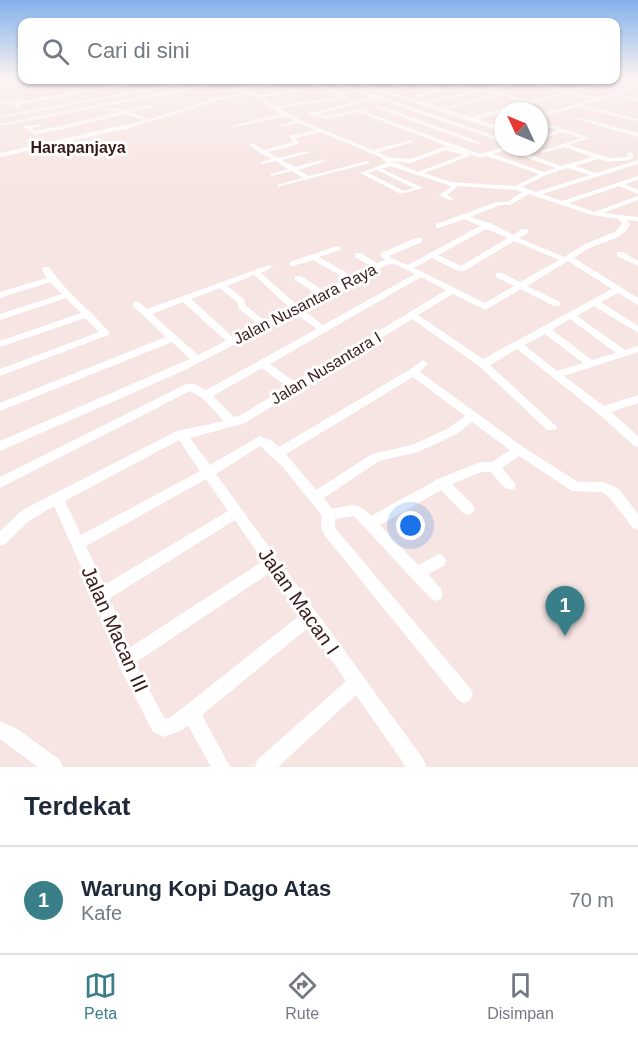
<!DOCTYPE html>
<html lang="id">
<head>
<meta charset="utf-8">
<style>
	body { margin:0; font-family:Arial,sans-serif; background:#f2f2f3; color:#1f2937 }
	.compass { position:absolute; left:494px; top:102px; width:54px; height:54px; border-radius:50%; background:#fff; box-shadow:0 2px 4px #0004; rotate:314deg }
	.you { position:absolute; left:411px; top:526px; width:21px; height:21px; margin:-15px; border:4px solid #fff; border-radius:50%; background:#1a73e8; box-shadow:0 0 0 9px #1a73e833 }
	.badge { display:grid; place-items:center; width:39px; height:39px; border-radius:50%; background:#387f89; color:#fff; font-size:20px; font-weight:700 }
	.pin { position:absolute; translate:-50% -50px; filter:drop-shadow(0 2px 3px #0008) }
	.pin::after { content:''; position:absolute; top:32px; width:21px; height:18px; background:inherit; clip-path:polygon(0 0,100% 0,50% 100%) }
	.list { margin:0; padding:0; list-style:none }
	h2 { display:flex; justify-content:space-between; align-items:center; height:78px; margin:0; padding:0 24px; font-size:26px }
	h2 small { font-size:20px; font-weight:400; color:#747a83 }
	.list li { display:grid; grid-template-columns:39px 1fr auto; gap:18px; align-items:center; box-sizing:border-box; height:108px; padding:0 24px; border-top:2px solid #e0e1e3 }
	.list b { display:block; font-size:22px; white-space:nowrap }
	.list p { margin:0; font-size:20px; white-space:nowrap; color:#747a83 }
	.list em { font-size:20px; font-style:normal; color:#747a83 }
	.icon { flex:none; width:33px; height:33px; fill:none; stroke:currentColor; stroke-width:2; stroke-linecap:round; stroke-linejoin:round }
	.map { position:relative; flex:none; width:638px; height:767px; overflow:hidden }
	.search { position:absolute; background:#fff; box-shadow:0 2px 4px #0004; left:18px; right:18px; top:18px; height:66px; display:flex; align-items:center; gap:15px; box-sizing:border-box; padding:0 21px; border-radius:12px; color:#747a83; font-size:22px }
	.sheet { height:186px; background:#fff }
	nav { display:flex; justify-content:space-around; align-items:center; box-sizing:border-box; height:84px; border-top:2px solid #e0e1e3; background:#fff; font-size:16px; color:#747a83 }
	nav a { display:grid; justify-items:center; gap:3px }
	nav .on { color:#387f89 }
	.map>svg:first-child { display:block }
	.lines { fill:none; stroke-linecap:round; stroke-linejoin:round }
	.minor { fill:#fff; fill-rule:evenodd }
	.labels { text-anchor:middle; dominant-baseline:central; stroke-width:6; stroke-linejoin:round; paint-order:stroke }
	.far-quarter-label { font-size:16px; font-weight:bold; fill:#391c19; stroke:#fff }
	.street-label { font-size:16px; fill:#391c19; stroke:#fff }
	.near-street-label { font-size:20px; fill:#391c19; stroke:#fff }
</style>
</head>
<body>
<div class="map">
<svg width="638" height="767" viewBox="0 0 638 767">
	<rect width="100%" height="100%" fill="#f6e5e2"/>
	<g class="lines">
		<path class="minor" d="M632,77L638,78L624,83L638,86V88L618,94L638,99V101L614,95L581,105L638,119V121L576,107L539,118V115L592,99L570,93L477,119L503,128V132L347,80H352L422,102L523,80H531L570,90L609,80L620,82ZM527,82L565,92L530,101L494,91L492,92L496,94L444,107V109L427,103ZM609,82L632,87L597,98L575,92ZM501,95L527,102L471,117L445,109Z
			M27,80H35L0,85V83Z
			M148,80H154L18,105L20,107L18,108L10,103L0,104V102L11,101L14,102Z
			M197,80L205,85V87L0,126V124L201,85L196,82L0,118V116Z
			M234,80H238L245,86L310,80L346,96V98L344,99L278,108L307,123L373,150L411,140L414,142L378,152L387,157L410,159L446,146L463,152L358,112L327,119L310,115L306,110L315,112L372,97L324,80L380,96L500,138L495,139L377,99L319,114L327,116L366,108L368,110L363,111L480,154L504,147H513L512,148L561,166L593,157L564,147L542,153V151L581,138L563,132L539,140V136L558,130L539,124V121L589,138L569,145L609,158L627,157V154L630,152L633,154V158L630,160L609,162L599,159L575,166L595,173L638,160V164L542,194L562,201L638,176V180L625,184L638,190V194L619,186L569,203L594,212L638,196V200L603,213L638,217V221L626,220L630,224C624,239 605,241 592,247C585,250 580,254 574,258L638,298V305L618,293L601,302L638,326V333L594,306L577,316L625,350L638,346V352L564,376L604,406L638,395V403L611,412L638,436V447L634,446L599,414L517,349L490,365L557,427L555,430H547L479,366L412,319L245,423L190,438L210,465L260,436L272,441L279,447L409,370L423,360L428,363L420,372L523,447L578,482H603L618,488L638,514V530L633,528L608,496L602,492L572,491L519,456L502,468L516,485L514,489C504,492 497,479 491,472H481L452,484L473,505L475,509L473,513L468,515L463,513L441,490L380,525L418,565L439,554L444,556L446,561L444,566L428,574L441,589L443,594L441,599L436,601L431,599L354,516L335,519V528L470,688L473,694L470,700L464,703L458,700L325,536L321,527L322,516L282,466L260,446L216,474L424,760L426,767H406L356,695L278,767H255L257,760L346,681L309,627L202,715L230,767H211L188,725L182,730L164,737L153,732L119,666L94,596L54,506L29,521L5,544L0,546V531L19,513L30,506L177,431L224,421L202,398L190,391L0,488V477L186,384H194L206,390L317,329L295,313L183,371L0,451V441L190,359L172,342L0,411V403L166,337L133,306V302H139L147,309L269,265L273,267L261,273L297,305L317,294L295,280V276H301L324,291L346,279L313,260L293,266H290V262L337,246L341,248L340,250L319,257L352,276L371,266L355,257V253H361L377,263L385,260L380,255L381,253L416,238H422V242L389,256L393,259L408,265L480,226L464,219L439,228H436V224L497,202H507L523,192L517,190L458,186L447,195L454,199L451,201L439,195L451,187L448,185L390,166L382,169L423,188L401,194L360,173L387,163L380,157L320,132L295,138L299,144L268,152L278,158L309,151V153L282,160L294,167L326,159V161L298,170L309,176L367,161L370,163L277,187V185L303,178L292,171L271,176V174L288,169L276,161L261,164V162L272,159L260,153L248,144L253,143L264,150L293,142L289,136L315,130L299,123L279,127V125L295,121L285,116L231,128V126L281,114L250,94L220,100L134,127L0,157V153L145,120L125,114L89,123L35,135L24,128V126L41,124V126L31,128L36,131L120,112L115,110L105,111L107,109L115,108L125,111L149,105L151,107L130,112L150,119L217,98L247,92ZM307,81L341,97L274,106L260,97L308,90L306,89L257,95L255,91L248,88ZM446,150L463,155L418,172L392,161L411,163ZM506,150L556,168L544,172L493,154ZM470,154L480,158L487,156L539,174L516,186L451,182L424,173L470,156ZM568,168L590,175L536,192L522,187L546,175ZM377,170L414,188L404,191L368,173ZM529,194L592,215L619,219L622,224L615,232L585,244L564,257L519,238L528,233V229H522L513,235L490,223L470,217L500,205H510ZM486,229L508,238L461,266L438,255ZM514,241L559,260L520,282L502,273H496V277L514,286L485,303L414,268L432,258L458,271H464ZM568,261L612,289L483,359L418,315L453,294L485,310L521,289L554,306H560V302L527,286ZM389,264H395L415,274L323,325L302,309ZM254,275L290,308L265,321L246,306L244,299L227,286ZM421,277L446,290L295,382L270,364ZM220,288L237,302L239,309L258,324L233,337L191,299ZM183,302L226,341L198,355L152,314ZM570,319L616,353L592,360L552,330ZM545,334L583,363L557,371L524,345ZM262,368L287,387L239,416L234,417L213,396ZM413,377L465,416L447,429L412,445L372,454L316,490L286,454ZM472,422L510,450L492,462H480L438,479L371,516C357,501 351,505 332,509L324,498L379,461L418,452L455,435ZM179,440L200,471L81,535L65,501ZM206,479L228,511L104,585L86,546ZM235,520L263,561L129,648L110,598ZM271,572L300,615L171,717L165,719L135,663Z
			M380,80H385L418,90L415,91Z
			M404,80C412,79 420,85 428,85C438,85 447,79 457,80L432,86L441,89L473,82L475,83L413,98L411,96L436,90Z
			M32,86L33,88L0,93V91Z
			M240,87L241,89L219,92L217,91Z
			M374,105H378L482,143L477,144L374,107Z
			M578,117L638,133V137L576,119Z
			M617,252H623L638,261V266L617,256Z
			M43,267H49C66,293 91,310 110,333L108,335L0,376V369L99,332L85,318L0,347V341L81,313L66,298L0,320V314L62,294L50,282L0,298V292L47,278L42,269Z
			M0,721L17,729L60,760L62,767H38L0,739Z"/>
	</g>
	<linearGradient id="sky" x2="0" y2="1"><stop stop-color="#83b0eb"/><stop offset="0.42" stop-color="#fbf3f2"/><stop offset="1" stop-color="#fbf3f2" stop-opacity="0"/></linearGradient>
	<rect width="638" height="185" fill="url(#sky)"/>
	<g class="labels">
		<g class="far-quarter-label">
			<text x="78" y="147">Harapanjaya</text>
		</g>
		<g class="street-label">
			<text transform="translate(305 304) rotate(-27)">Jalan Nusantara Raya</text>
			<text transform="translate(326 368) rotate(-31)">Jalan Nusantara I</text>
		</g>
		<g class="near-street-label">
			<text transform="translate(299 601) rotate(55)">Jalan Macan I</text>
			<text transform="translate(115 629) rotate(66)">Jalan Macan III</text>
		</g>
	</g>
</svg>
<svg class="compass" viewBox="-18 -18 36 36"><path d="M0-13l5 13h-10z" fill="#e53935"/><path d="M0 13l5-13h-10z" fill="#747a83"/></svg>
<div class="you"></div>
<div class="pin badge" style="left:565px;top:636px">1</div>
<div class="search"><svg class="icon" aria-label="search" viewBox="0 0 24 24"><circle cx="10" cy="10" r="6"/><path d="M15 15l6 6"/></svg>Cari di sini</div>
</div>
<section class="sheet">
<h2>Terdekat<small></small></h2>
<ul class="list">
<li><span class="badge">1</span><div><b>Warung Kopi Dago Atas</b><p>Kafe</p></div><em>70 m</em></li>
</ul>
</section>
<nav>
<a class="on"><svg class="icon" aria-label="map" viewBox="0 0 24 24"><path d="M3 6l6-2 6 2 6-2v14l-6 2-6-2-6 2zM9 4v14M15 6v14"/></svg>Peta</a>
<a><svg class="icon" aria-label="directions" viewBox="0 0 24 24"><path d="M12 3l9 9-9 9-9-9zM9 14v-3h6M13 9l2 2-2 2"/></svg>Rute</a>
<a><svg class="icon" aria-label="saved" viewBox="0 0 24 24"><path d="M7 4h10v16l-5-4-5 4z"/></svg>Disimpan</a>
</nav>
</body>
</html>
